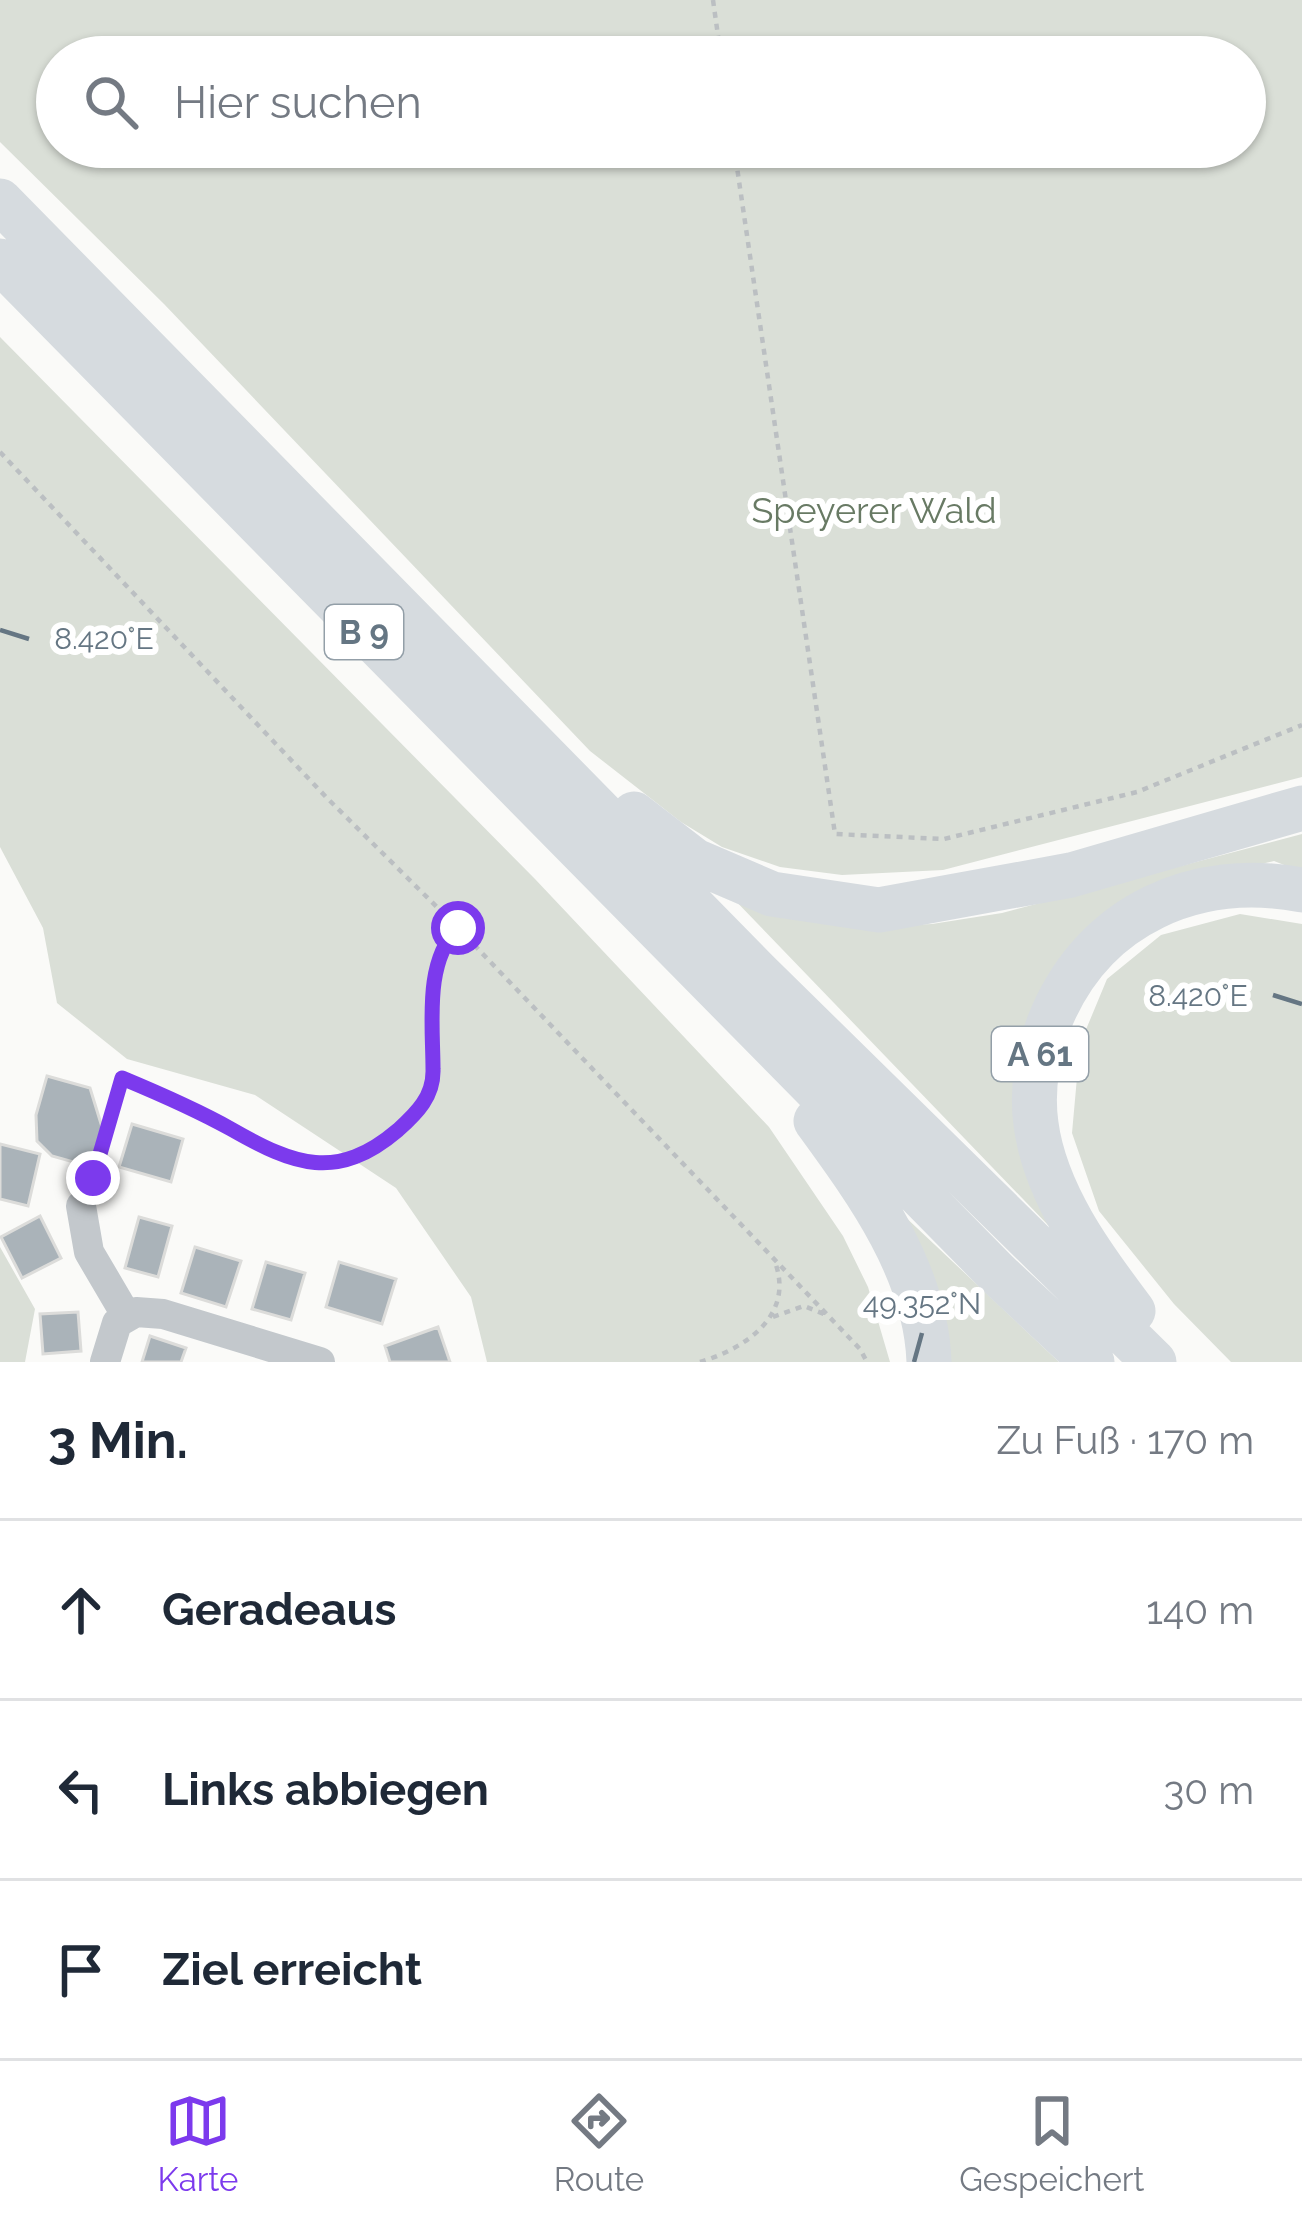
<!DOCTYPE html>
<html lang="de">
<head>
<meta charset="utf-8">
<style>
	body { margin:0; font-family:Raleway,sans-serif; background:#f6f6f7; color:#1f2937 }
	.stop { position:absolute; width:36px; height:36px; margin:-27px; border:9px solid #7c3aed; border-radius:50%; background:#fff }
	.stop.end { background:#7c3aed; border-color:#fff; box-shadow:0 3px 12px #0008 }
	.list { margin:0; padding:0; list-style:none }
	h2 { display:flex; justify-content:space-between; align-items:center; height:156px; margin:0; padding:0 48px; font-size:51px }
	h2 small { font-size:39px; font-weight:400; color:#747a83 }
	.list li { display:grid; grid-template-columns:78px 1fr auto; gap:36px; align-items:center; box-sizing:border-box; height:180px; padding:0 48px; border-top:3px solid #e0e1e3 }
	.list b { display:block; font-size:45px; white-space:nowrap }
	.list em { font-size:39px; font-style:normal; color:#747a83 }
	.icon { flex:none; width:66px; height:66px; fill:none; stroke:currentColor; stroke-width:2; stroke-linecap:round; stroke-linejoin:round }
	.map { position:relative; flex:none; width:1302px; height:1362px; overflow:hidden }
	.search { position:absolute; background:#fff; box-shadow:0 3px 9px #0004; left:36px; right:36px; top:36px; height:132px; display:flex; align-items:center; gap:30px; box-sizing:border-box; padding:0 42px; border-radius:66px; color:#747a83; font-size:45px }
	.sheet { height:696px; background:#fff }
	nav { display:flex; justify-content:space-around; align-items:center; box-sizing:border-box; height:168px; border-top:3px solid #e0e1e3; background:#fff; font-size:33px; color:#747a83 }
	nav a { display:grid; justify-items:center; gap:6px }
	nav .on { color:#7c3aed }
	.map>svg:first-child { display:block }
	.green { fill:#dadfd7; fill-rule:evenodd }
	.building { fill:#aab3b9; stroke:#dcdcda; stroke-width:3 }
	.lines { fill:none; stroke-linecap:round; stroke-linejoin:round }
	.path { stroke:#bbbfc2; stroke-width:4.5; stroke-dasharray:6 6; stroke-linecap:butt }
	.minor { stroke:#c3c8cc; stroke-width:30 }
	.highway { stroke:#d6dbdf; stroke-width:45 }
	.route { stroke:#7c3aed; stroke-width:15 }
	.ticks { fill:none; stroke:#657683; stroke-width:4.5 }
	.labels { text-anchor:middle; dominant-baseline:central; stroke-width:12; stroke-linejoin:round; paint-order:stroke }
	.shield { fill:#fff; stroke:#939fa8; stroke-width:3 }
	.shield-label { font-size:33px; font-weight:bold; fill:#657683 }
	.park-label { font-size:36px; fill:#687a64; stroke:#fff }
	.ticks-label { font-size:30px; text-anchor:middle; fill:#657683; stroke:#fff; stroke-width:12; stroke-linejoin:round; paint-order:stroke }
</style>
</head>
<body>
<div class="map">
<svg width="1302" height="1362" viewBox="0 0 1302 1362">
	<rect width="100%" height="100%" fill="#fafaf8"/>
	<path class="green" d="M0,0H1302V777L943,870L842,875L780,867L722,847L681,822L590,751L164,304L0,142ZM57,57H1245V147H57Z
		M0,337L535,879L769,1127L843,1236L868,1287L890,1362H487L471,1297L396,1188L255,1095L127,1059L57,1003L43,928L0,847Z
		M1302,834V872L1274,861L1161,887L1050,983L1048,1225L728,893L866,927L932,924L1002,913Z
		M1240,914L1302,924V1362H1231L1174,1304L1099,1211L1072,1133L1080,1044L1107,979L1161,935Z
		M899,1211L1059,1362H942Z
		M0,1247L35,1309L25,1362H0Z"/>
	<path class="building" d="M47,1076L90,1088L102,1127L91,1167L52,1156L37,1141L36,1115Z
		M132,1124L183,1139L171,1182L119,1167Z
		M0,1144L40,1154L28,1206L0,1199Z
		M40,1216L61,1258L22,1278L1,1237Z
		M139,1217L172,1226L158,1277L125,1268Z
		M195,1247L241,1261L226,1307L181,1293Z
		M266,1262L305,1273L291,1320L252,1309Z
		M339,1262L396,1279L382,1324L326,1307Z
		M78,1312L81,1351L43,1354L40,1314Z
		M438,1327L450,1362H390L385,1346Z
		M150,1336L186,1348L181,1362H142Z"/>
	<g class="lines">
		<path class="path" d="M713,0L721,57
			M734,147L835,834L944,839L1137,792L1302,725
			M0,452L326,797L458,928L860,1349L867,1362
			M91,1183L122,1078C158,1093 197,1111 231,1129C295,1165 337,1182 398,1130C417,1113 434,1096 433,1069C433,1024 424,962 458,928
			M773,1317L804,1306L824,1314
			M700,1362C744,1349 793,1317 776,1265"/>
		<path class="minor" d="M81,1206L89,1252L126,1315
			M105,1362L117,1323L136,1312L163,1314L320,1362"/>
		<path class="highway" d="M0,201L757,972L1154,1362
			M0,261L998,1274L1092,1362
			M634,814L695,861L772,894L879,910L1071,875L1302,808
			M816,1121C867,1191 926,1271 929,1362
			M1133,1311C1092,1257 1045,1193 1036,1124C1031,1088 1038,1049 1052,1016C1096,914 1196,870 1302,890"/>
	</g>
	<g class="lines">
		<path class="route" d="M93,1178L122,1078C158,1093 197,1110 231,1129C294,1165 337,1182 398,1130C417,1113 434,1096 433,1069C433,1024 424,962 458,928"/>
	</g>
	<path class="ticks" d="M0,630L29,639M1273,995L1302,1004M914,1362L922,1333"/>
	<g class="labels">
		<g class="shield">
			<rect x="325" y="605" width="78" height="54" rx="9"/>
			<rect x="992" y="1027" width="96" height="54" rx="9"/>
		</g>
		<g class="shield-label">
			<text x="364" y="632">B 9</text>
			<text x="1040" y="1054">A 61</text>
		</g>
		<g class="park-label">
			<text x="874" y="510">Speyerer Wald</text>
		</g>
	</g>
	<g class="ticks-label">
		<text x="104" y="649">8.420°E</text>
		<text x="1198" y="1006">8.420°E</text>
		<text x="922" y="1314">49.352°N</text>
	</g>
</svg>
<div class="stop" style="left:458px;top:928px"></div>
<div class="stop end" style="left:93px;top:1178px"></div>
<div class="search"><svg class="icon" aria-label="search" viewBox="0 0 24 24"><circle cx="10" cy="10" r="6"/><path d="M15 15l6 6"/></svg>Hier suchen</div>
</div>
<section class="sheet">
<h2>3 Min.<small>Zu Fuß · 170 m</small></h2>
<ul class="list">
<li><svg class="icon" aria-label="ahead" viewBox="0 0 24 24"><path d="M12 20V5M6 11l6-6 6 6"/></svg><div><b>Geradeaus</b></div><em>140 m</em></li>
<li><svg class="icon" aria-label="left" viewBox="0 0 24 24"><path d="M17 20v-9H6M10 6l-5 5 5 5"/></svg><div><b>Links abbiegen</b></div><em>30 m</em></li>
<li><svg class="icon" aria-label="arrive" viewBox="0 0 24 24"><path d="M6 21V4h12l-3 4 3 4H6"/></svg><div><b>Ziel erreicht</b></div></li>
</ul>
</section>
<nav>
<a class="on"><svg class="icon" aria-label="map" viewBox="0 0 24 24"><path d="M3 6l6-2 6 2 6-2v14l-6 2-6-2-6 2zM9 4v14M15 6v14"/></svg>Karte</a>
<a><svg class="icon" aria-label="directions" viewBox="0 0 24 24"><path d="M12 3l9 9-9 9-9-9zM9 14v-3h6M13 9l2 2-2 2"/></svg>Route</a>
<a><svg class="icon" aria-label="saved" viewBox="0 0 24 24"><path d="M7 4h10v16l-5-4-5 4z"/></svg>Gespeichert</a>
</nav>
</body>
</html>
